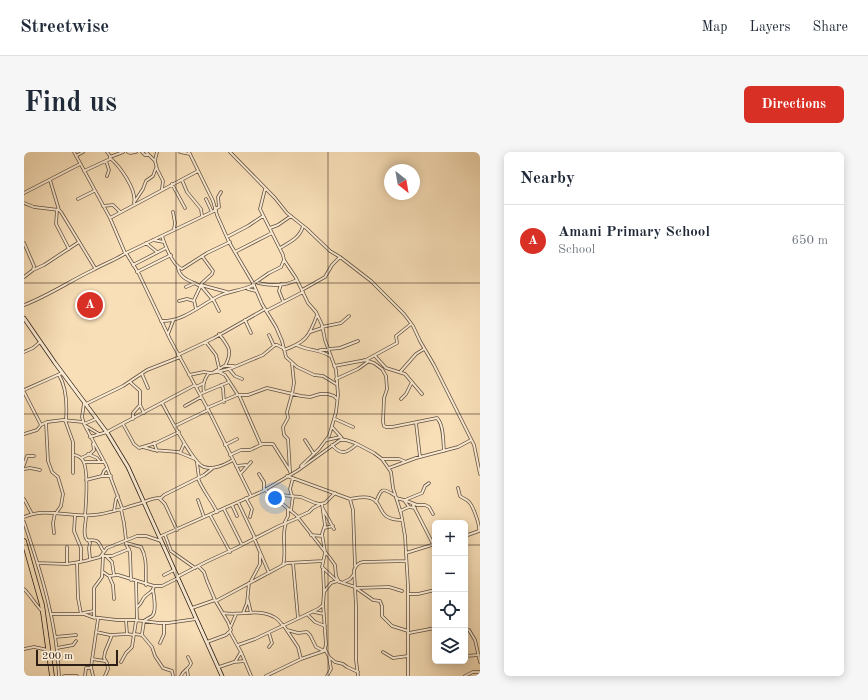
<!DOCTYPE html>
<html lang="en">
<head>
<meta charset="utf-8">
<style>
	body { margin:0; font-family:"Old Standard TT",serif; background:#f6f6f7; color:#1f2937 }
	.controls { position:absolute; right:12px; bottom:12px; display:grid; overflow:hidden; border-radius:6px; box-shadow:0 2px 10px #0003 }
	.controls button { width:36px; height:36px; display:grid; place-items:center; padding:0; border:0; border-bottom:1px solid #e0e1e3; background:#fff; color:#1f2937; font:20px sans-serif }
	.compass { position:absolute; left:360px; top:12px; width:36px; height:36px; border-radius:50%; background:#fff; box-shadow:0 2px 10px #0003; rotate:149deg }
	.scale { position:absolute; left:12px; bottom:10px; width:82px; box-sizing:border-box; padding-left:4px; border:2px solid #2d1f18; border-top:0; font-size:11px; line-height:14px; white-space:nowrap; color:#2d1f18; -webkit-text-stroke:3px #faead1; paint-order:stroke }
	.you { position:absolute; left:251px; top:346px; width:14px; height:14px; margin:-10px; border:3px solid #fff; border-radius:50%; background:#1a73e8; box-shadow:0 0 0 6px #1a73e833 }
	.badge { display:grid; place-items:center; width:26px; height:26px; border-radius:50%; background:#d93025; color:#fff; font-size:13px; font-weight:700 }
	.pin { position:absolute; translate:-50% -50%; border:2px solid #fff; box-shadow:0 1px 4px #0006 }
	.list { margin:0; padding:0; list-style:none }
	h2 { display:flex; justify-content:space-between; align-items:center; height:52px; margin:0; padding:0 16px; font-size:17px }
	h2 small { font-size:13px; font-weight:400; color:#747a83 }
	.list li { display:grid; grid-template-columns:26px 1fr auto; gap:12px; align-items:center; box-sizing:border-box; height:72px; padding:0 16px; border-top:1px solid #e0e1e3 }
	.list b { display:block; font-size:15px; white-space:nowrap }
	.list p { margin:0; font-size:13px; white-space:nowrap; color:#747a83 }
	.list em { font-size:13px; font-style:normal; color:#747a83 }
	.icon { flex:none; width:22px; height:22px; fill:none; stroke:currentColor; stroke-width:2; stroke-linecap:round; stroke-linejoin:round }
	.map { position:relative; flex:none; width:456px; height:524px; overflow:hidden; border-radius:6px }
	header { display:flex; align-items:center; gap:24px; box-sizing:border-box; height:56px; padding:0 20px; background:#fff; border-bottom:1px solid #e0e1e3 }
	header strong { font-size:19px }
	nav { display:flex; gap:22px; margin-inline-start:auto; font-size:14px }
	.intro { display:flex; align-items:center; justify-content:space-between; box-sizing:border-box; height:96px; padding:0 24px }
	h1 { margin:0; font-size:28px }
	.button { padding:10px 18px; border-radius:6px; background:#d93025; color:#fff; font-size:14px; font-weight:700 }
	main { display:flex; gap:24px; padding:0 24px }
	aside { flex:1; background:#fff; border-radius:6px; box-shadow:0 2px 10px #0003 }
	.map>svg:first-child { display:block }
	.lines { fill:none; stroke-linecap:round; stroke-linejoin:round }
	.street-casing { stroke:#604f40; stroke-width:3.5 }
	.secondary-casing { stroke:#2d1f18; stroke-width:4.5 }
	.highway-casing { stroke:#2d1f18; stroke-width:5.5 }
	.street { stroke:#faead1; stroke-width:2 }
	.secondary { stroke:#faead1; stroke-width:3 }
	.highway { stroke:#f8dfb8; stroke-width:4 }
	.grid { fill:none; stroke:#2d1f18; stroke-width:1; stroke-opacity:0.55 }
</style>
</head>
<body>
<header>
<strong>Streetwise</strong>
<nav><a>Map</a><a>Layers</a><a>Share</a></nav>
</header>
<div class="intro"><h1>Find us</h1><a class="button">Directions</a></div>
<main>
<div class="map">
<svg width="456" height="524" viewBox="0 0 456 524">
	<rect width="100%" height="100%" fill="#f8dfb8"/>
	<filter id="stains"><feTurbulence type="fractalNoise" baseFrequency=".005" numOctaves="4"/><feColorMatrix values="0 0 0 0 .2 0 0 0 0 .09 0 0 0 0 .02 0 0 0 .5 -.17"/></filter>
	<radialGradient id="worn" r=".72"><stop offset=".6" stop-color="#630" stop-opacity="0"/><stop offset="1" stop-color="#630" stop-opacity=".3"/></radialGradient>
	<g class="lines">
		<defs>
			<path id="street" d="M50,0L86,66L101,101
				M104,0L106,1L112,0
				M118,0L121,3H125
				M122,0L131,9L133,17L139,29L138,37
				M156,0L166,2
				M165,0L189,49L193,63L205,90L229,131L238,152L252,175L258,189L262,205L273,215L290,223L299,224L312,232
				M206,0L251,46L263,61L283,77L306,99L316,105L347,129L380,162L389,174L396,189L410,213L450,293L456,322
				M52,4L59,0
				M86,5L99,0
				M86,6C96,14 113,38 110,51
				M131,8L133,0
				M82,9L85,18L83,24
				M60,19L86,7V4L83,0
				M26,28L35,58
				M158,28L163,40L177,57L178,64
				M148,32L161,56
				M0,41L56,12
				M54,47L70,39
				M182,47L188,60
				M111,49L119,37L122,29L129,24L132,16
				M0,51L10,55L35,58L37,60L71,116
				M79,54L89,53L96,60
				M191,57L195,55L194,45L197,40
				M33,58L32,72L45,97
				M149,60L151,71L150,77
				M86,66L174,19
				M246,76L254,73L267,64
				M138,84C141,93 148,113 158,117L183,101L206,90
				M203,85L224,74L239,64
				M129,88L140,90
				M0,91L10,114L9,118L0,125
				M122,91L133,100
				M256,96C266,90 276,86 279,74
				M211,100L248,81
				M102,101L115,122L146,187L186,261L227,344
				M260,108L272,126L284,151L292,160L298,173L301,188L312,218L314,243L312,260L305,284L295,297L277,314
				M109,113L142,96
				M154,116C156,127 167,129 176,134
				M9,118L20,113L55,90
				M113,120L147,103
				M234,131C247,134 261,134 273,128
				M229,132L245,121L257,115L260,108L259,103L236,57L241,37
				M257,132L255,139L259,149
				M177,133L203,140
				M162,135L171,131
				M178,135L189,148
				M224,137L232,139
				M278,138L301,125L308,113L316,105
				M189,147L195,159
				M155,149L163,147L170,149
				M0,153C24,144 46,129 69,118C80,112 91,108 102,101L192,58
				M172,157L170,148L178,131L188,122L189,119L178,104
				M242,159L279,140
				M221,168L227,181
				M137,169C160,170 177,152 197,143C207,139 219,138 230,133
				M298,175L317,171L325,164
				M286,180L298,176
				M144,182L149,169
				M195,182C205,195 209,199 201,214
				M245,183L250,194
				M182,190L192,203L195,216
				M273,193C284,199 296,197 306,204
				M305,197L316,196L334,189
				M260,198C282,190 285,185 293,163
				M296,198H305
				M0,200L9,196L16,190
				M154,203L190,186L241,157
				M351,204L362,216L381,222L398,242
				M340,208L350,211L358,217L362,224L363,237L360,246L359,270L360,274L362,275H368L413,266C420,273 419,290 420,299
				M268,212L270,231L268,242
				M310,214L342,208L373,191L372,184L387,172
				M205,217L211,224L218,227
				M377,219L392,202L400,197
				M190,220L200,214H210
				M195,220L201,223L214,243
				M118,222L124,236
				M35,223C43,236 43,254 42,268
				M165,223L180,220L187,221L193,220L208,216L239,203L251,193H253L259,196
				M312,227L334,217L345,209
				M106,230L116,239V253L120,261
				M197,233L199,236L200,250
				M172,235L180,231
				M0,238L38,221
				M0,240L17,273
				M180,240C178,232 181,226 185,221
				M176,242L205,230
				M215,243L237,293
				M377,247L382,242L388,230
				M60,251L58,265L60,272L82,313L98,356
				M138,251C145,263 169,312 180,315C190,318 200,313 209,308
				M62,252L99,234L123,218L156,205
				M161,254L177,245
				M183,256L213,243H224L243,236L277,244L286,245L296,242H304L310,244L313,247
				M109,267V261L116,253
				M311,267L329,275
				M41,268L49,290V321
				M22,271L24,309L28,320L34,325L39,342L37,354L32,361
				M392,271L396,305
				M60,272L72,267
				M99,272L110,292L115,296L132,291L155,280
				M62,274L75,282
				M151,274L184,258
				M308,275L317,285
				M0,282L13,278L17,273L23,270L39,268L59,270
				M66,285L83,280L171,233
				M281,288L290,302
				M303,288L316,285L320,288
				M130,291L133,299
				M201,293L213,287
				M308,293C317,304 323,301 333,292
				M119,295L130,298L154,300L171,307
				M156,301L160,292
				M64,302L73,306L76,310
				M49,303C52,303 55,304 58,307C65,315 62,352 61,364
				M206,303L217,298H226L239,292H249L266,319
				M57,306L66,302L70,298L69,292
				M359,307H375L380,309
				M60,310H80
				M173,311L175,326
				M0,313L3,304H10
				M212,314L222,313
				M365,316L392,306L434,295L447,288
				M0,317L6,316L16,318
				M266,320L264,287L260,283L259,275L264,266L263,260L268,242
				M216,322L227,310
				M235,322L240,330V338
				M78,324L80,319L83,316
				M263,324L326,347L329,358L331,414
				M174,326C177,336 188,349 193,360
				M62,328L78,324H87
				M434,336L436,344C438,346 442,347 444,349C449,353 456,373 455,379L441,384
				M241,338L272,363L306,406L311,413L312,424L315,430
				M247,342L277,345L291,351L296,352L301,351L311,341
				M268,344L266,337L269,326
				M222,346L228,357L226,365
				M372,346L380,348L393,353H401L405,355L409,362
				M0,347L8,362
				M136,347L140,343L180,323L189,316
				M326,347C332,346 340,344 346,346C361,350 351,368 378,368
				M174,348L180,365
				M380,348L385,355
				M381,348L398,341L401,334L405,331
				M214,350L231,386
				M352,350C357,337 358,335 370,343
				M388,351L409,392
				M298,352L301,373L298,382L301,400
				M208,353L213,364
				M97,357L100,371L102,388
				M200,357L218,393
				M299,357L310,377
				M267,358L269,344
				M90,359L92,347L94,344
				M376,359L385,355L391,356
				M186,363L206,400
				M51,364L50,379L57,396V410
				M62,364C62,372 58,382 63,388C78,388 73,390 80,400
				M0,365C22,355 46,366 70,363C84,362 100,356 114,352C121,350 127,346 135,346L141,352L153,378
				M274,365L285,360L289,356L295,353
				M0,370C17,420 33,471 35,524
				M261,370L264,364V358
				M300,376L309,374
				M30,381L29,371L31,361
				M141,383L147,399L171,416
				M287,383L298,384
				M135,385L239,339L273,319L316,288H322L331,291L350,301L358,307L367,320L369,336L377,361L381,384L384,434V524
				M230,386L245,421
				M64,388L66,391L65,396L66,407
				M102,391L117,395C124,407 121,420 122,433
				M102,392L106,400L107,428
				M43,395V412
				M301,401L298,415L313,429
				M382,401L411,392
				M79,404H88L105,397
				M83,405L88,410L90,423
				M13,411L43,412L61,409L76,405L83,396L113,384H122L137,389
				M53,411L54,446L57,462
				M269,411L274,466
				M259,413C263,399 257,384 262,371
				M174,414L180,420L183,429L191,448L204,470L207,478L202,483L183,490
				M299,417L300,440
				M79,420L85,424L94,423L130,434H138L154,426
				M140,423L150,418
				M85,424L89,433L90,447
				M153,425L182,410L212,396L255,374L274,366
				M112,429L113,469
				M227,429L236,412V402
				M320,430L326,427L330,422
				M332,436L349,448L356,449L358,454V464L368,474L384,479
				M332,436L365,435L378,439
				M0,437C7,444 11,452 18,459
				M384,442H394L411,438
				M224,448L227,461
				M192,449L263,411L299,409
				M113,455C117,452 117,451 119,447C122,441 129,442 130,434
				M168,456L191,448
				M290,460L300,462
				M59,461L70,459
				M199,461C216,464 234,456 250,465C254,467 257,471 259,474
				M219,461L223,451L225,431
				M28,462H60L68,465L93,468H111L135,471H144L172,467
				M284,463L291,470L301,474
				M70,466V436L78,425L79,403
				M102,468L103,482L110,483
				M207,474L212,462
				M260,474L274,495L277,507
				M263,478L274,481L283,480L286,483L292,495L300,499
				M445,478L451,488L456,510
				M72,480L86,483L104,482
				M206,480L217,500L227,524
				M245,481L248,491L245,495
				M385,481L411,476
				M110,482L118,483L128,495L131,504L139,516L148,519L149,524
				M118,482L120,469C122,467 125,466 128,464C133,459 130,445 129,438
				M31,485L52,483
				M136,491L140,482V471
				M214,493L231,487L294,457L299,453L300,440L307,431L313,429L331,435
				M33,496L49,493L52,489
				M0,497L10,495L24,498
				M301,497L305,505L307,517L303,524
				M359,500L369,506L384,504
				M441,504L455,503
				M305,505L311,510L319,512L323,515L334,520
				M68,507L81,509
				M97,510L102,501L108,495L112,469
				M211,510L217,500
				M195,515L210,510L221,509
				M163,517L164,524
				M40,524H53
				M61,524L62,516H67
				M69,524L67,515L74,467
				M81,524L84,517L83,511L80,506L81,500L88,483
				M157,524C159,518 166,517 167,511L164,505
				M242,524L277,507L300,499L302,493L299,452
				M334,524L332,508V454L330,418C332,413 334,411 339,410L382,409
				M441,524L449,520H456"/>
			<path id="secondary" d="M0,166L31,211L84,282L104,315L198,524"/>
			<path id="highway" d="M0,389L18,453L28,524"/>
		</defs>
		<use href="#street" class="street-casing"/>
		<use href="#secondary" class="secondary-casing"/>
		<use href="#highway" class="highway-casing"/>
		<use href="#street" class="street"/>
		<use href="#secondary" class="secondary"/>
		<use href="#highway" class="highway"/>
	</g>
	<path class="grid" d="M152,0V524M304,0V524M0,131H456M0,262H456M0,393H411M441,393H456"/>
	<rect width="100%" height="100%" filter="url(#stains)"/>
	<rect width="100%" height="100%" fill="url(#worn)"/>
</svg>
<div class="controls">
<button>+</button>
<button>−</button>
<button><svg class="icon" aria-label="locate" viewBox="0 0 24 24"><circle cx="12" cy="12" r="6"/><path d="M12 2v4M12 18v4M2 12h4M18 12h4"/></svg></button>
<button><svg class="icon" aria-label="layers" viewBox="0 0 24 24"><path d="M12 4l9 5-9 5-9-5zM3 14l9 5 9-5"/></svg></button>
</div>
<svg class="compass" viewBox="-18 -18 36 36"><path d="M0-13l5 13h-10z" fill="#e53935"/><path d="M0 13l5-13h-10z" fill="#747a83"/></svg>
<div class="scale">200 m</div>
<div class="you"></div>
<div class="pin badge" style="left:66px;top:153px">A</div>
</div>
<aside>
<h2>Nearby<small></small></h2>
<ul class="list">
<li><span class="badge">A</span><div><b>Amani Primary School</b><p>School</p></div><em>650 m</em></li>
</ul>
</aside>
</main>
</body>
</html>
